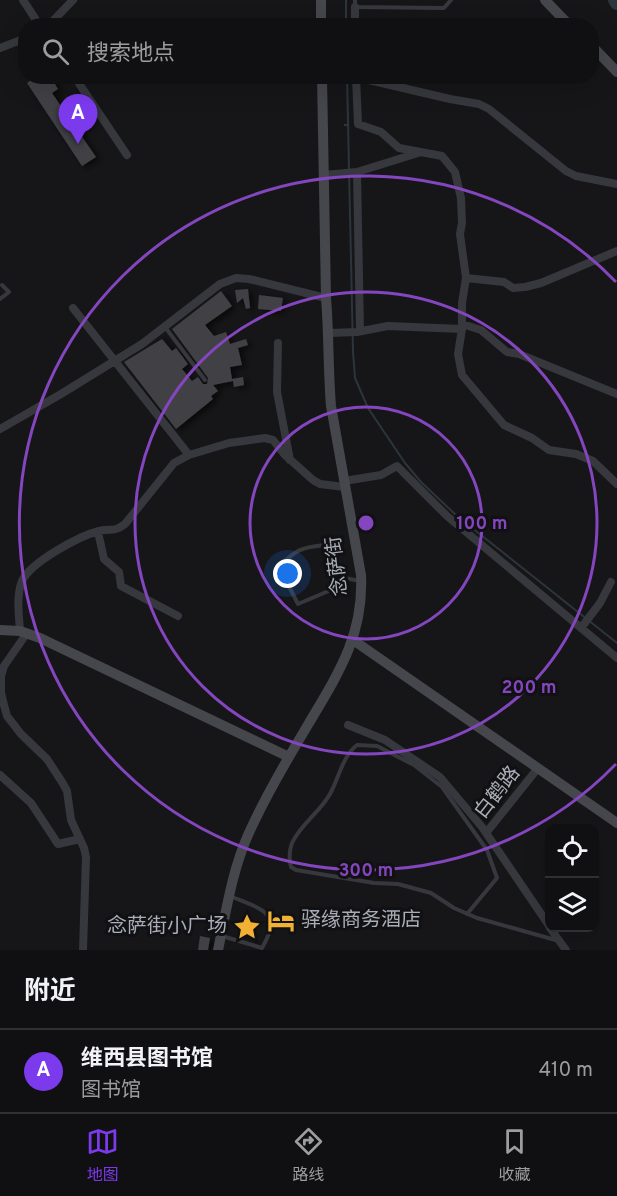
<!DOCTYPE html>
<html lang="zh">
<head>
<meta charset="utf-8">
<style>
	body { margin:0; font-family:Overpass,"Noto Sans SC",sans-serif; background:#19191b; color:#f1f3f6 }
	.controls { position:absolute; right:18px; bottom:18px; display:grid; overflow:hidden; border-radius:12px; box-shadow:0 6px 24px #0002 }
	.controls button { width:54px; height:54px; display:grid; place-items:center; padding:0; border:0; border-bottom:2px solid #303032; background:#101012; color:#f1f3f6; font:30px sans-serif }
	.you { position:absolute; left:288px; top:574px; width:21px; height:21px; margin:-15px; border:4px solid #fff; border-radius:50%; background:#1a73e8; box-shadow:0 0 0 9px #1a73e833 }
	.badge { display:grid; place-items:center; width:39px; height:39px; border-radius:50%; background:#7c3aed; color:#fff; font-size:20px; font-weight:700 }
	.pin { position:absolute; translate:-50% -50px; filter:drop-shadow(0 2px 3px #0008) }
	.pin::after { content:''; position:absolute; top:32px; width:21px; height:18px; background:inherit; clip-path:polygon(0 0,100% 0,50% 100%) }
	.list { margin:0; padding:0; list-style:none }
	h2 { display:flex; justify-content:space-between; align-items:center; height:78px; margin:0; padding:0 24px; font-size:26px }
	h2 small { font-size:20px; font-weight:400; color:#9c9d9f }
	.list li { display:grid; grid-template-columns:39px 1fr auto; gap:18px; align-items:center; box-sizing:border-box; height:84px; padding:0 24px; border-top:2px solid #303032 }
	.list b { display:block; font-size:22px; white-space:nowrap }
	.list p { margin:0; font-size:20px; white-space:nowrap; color:#9c9d9f }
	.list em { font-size:20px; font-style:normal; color:#9c9d9f }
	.icon { flex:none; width:33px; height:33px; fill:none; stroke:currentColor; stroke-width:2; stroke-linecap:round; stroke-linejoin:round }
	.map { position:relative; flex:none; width:617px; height:950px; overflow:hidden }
	.search { position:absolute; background:#101012; box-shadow:0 6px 24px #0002; left:18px; right:18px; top:18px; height:66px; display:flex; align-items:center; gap:15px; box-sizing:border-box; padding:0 21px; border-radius:24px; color:#9c9d9f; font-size:22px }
	.sheet { height:162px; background:#101012 }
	nav { display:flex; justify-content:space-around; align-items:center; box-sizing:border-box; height:84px; border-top:2px solid #303032; background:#101012; font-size:16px; color:#9c9d9f }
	nav a { display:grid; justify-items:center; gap:3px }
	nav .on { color:#7c3aed }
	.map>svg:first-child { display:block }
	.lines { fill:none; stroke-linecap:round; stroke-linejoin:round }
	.stream { stroke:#2c353c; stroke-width:2 }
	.river { stroke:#2c353c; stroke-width:14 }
	.building { fill:#404145; filter:url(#shadow) }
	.path { stroke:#3d3f44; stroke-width:1.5; stroke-dasharray:3 4.5; stroke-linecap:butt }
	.lane { stroke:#37383d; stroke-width:4 }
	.street { stroke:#37383d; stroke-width:8 }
	.secondary { stroke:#45474d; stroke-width:10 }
	.ring { fill:none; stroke:#8446be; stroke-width:3 }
	.labels { text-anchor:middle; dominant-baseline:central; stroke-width:6; stroke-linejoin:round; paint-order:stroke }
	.street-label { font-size:20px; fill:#a8adb8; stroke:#111113 }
	.poi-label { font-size:20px; fill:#a8adb8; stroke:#111113; text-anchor:start }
	.centre { fill:#8446be; stroke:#111113; stroke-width:3 }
	.ring-label { font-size:18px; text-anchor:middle; font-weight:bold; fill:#8446be; stroke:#111113; stroke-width:6; stroke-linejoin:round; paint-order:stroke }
</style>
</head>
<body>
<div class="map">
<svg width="617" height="950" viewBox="0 0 617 950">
	<defs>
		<filter id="shadow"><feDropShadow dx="4" dy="2.5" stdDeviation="3" flood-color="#0009"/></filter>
	</defs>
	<rect width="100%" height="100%" fill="#161618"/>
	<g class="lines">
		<path class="stream" d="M346,0V26
			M347,76L353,352L355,378L368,408L405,463L421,482L457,516L617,643"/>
		<path class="river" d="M615,0L617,3"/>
	</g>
	<path class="building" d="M36,76H50L58,89L52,93L96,157L82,166L27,83Z
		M248,289L250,308L246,309L243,298L237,303L235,290Z
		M221,291L232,306L205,325L214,336L226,332L230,344L246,339L248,345L238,348L242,365L230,367L232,379L243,377L244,385L234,387L233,381L213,385L218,391L211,396L213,399L176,429L124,362L162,339L172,351L176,348L188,364L182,369L192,381L198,377L203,384H207L208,378L172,329Z
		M259,295L283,298L281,311L258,309Z
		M200,936L210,938L208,950H198Z"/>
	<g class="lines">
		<path class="path" d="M344,125H350"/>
		<path class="lane" d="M355,0V7L444,8L451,0
			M0,299L9,292L2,285
			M165,327L205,380
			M342,576L338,587L298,604L279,567C295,550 302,547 325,545L334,552L342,576L345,578L360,581
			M467,914L497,878L487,850L442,787L414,765L377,746L357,745C342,757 339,778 330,794C320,812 301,824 292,843C289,851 289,859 291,867L296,870L374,883L398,884L431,893L454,908L477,918L559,941
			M222,936L262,948C283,913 262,909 232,897"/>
		<path class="street" d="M23,0L40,26
			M355,7V26
			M48,26L73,0
			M0,48L26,38
			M74,76L127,155
			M356,76L358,124L381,132L399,148L442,156L455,172L461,198L462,223L460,234L466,278L462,303V329L458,354L462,375L504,425L532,438L549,450L576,454L593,461L617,484
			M356,77L450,99L479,104L489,109L566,171L576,176L617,184
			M357,172L360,331
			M324,175L357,172L418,153
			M466,278L504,282L513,288L525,287L541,283L617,251
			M73,308L189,455
			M462,324L481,330L507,352L519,354L617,394
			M329,333L357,332L388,326L462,329
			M278,343L277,392L290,460
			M0,429L61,394L142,344L220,284L236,278L249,279L326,298
			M344,481L381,475L397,466L447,516L617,658
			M98,532L104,559L119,572L121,586L178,616
			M581,628L600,603L611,582
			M20,631C19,615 16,596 22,581C31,562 79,536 99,531C112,528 113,533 125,524L174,463L189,455L229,443L265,438L273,440L285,455L313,480L320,484L344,487
			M27,633L4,666L1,676V693L4,705L7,716L21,734L47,759L62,782L67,791L71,820L84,848L86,857L83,950
			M348,725L385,740L440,777L482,827L550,927
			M0,775L31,803L58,844L80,839
			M486,833L538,768
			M550,928L566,950"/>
		<path class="secondary" d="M321,0V26
			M545,0L570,26
			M592,46L617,72
			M0,630L20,631L40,638L289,757
			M353,640L617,823
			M218,950C226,912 232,871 248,835C265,797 287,760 309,723C338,674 364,635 361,575L331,406C328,370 329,334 326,298L322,76"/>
	</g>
	<g class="ring">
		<circle cx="366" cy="523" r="116"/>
		<circle cx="366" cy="523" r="231"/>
		<path d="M616 764A347 347 0 1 1 616 282"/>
	</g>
	<defs>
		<symbol id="hotel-bare" viewBox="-9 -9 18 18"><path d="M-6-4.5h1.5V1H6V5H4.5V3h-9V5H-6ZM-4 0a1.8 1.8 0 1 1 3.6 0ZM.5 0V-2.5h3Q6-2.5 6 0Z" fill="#f2b134" stroke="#111113" stroke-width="2.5" paint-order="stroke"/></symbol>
		<symbol id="sight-bare" viewBox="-9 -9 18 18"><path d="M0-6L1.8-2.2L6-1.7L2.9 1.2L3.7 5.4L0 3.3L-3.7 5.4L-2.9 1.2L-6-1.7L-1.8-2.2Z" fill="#f2b134" stroke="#111113" stroke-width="2.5" paint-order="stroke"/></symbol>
	</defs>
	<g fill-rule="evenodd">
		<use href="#hotel-bare" x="262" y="902" width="38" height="38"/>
		<use href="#sight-bare" x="228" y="908" width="38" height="38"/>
	</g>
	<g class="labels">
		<g class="street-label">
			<text transform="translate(338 566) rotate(-97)">念萨街</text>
			<text transform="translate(498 793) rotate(-52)">白鹤路</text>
		</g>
		<g class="poi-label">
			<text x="301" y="921">驿缘商务酒店</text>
			<text x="227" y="927" text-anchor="end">念萨街小广场</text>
		</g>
	</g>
	<circle cx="366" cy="523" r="9" class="centre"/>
	<g class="ring-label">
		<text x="482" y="529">100 m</text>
		<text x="529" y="693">200 m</text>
		<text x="366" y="876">300 m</text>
	</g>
</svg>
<div class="controls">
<button><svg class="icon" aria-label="locate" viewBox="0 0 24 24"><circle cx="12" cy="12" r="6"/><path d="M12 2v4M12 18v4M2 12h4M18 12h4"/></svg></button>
<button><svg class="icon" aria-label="layers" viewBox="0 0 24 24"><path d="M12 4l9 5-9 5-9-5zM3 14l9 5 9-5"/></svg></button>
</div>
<div class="you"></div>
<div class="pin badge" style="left:78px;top:144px">A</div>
<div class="search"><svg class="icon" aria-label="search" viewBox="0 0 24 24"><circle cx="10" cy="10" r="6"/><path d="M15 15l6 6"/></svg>搜索地点</div>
</div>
<section class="sheet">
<h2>附近<small></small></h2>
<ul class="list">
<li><span class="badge">A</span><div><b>维西县图书馆</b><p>图书馆</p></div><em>410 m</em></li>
</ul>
</section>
<nav>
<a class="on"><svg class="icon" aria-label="map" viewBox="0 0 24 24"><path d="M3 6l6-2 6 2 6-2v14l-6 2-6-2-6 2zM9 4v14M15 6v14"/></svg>地图</a>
<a><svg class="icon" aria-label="directions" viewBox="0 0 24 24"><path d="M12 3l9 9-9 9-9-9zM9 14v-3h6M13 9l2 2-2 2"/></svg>路线</a>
<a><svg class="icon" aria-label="saved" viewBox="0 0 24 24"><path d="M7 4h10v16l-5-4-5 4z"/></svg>收藏</a>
</nav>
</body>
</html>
